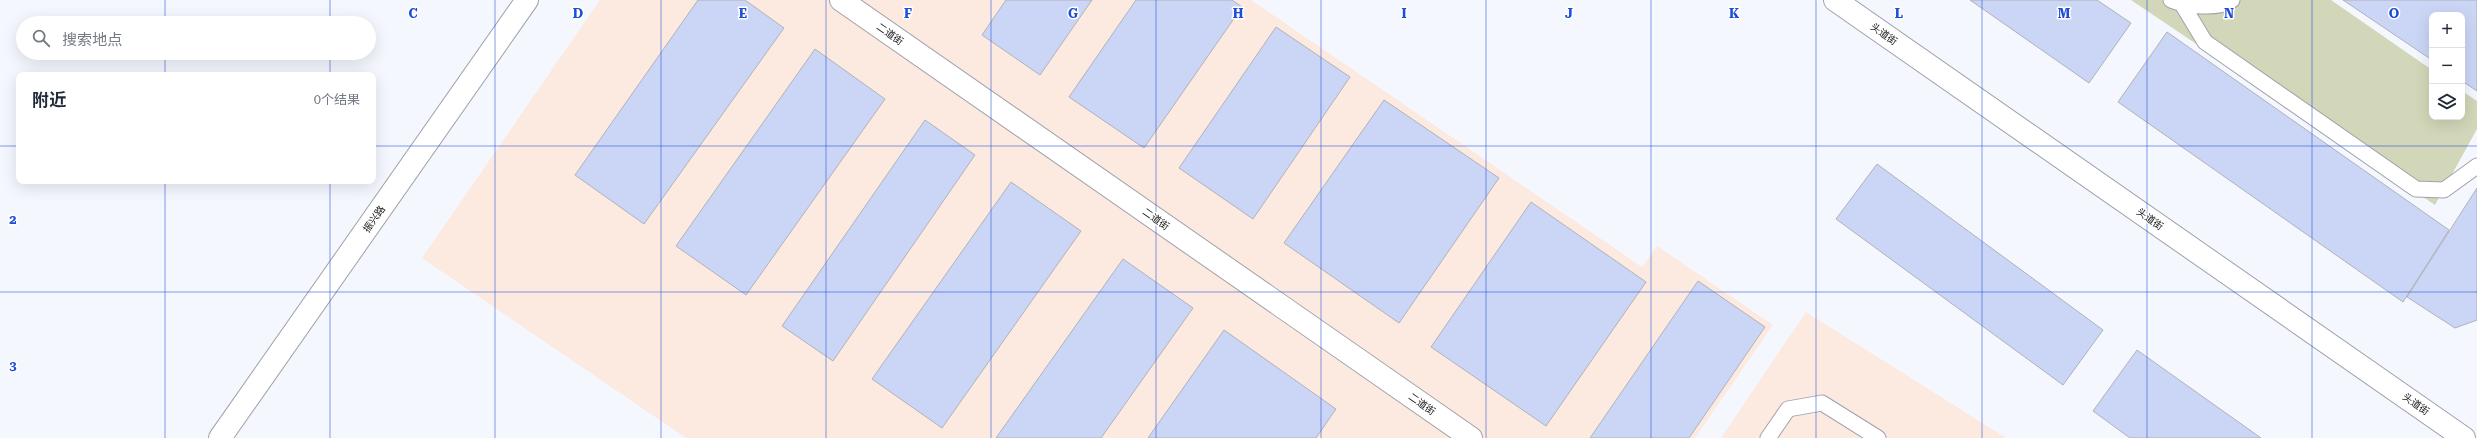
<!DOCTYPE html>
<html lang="zh">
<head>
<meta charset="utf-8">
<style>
	body { margin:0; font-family:"Roboto Serif","Noto Sans SC",serif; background:#f6f6f7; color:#1f2937 }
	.controls { position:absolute; right:12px; top:12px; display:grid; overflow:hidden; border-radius:8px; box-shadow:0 4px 16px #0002 }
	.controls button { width:36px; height:36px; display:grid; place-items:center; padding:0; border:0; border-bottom:1px solid #e0e1e3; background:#fff; color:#1f2937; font:20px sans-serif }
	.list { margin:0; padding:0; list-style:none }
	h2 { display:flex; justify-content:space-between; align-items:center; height:52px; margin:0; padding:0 16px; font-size:17px }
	h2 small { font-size:13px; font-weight:400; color:#747a83 }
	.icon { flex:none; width:22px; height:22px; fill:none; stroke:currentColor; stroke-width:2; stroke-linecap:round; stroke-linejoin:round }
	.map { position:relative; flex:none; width:2477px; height:438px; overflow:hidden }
	.search { position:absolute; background:#fff; box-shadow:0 4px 16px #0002; left:16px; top:16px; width:360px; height:44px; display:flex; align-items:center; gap:10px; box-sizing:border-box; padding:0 14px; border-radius:22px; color:#747a83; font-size:15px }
	.panel { position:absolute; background:#fff; box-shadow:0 4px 16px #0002; left:16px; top:72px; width:360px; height:112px; border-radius:8px }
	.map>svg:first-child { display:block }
	.commercial { fill:#fce9e0 }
	.green { fill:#d1d7b8 }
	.building { fill:#cbd5f5; stroke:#afb2ba }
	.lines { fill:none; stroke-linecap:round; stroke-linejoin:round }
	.lane-casing { stroke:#9fa2aa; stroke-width:17 }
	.street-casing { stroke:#9fa2aa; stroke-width:24 }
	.secondary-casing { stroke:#9fa2aa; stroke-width:24 }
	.lane { stroke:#fff; stroke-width:15 }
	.street { stroke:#fff; stroke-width:22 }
	.secondary { stroke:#fff; stroke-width:22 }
	.grid { fill:none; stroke:#1d4ed8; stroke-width:1; stroke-opacity:0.55 }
	.labels { text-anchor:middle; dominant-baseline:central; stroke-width:3; stroke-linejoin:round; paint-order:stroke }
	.street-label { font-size:10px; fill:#16171a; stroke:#fff }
	.grid-label { font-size:13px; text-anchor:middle; font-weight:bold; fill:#1d4ed8; stroke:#fff; stroke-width:3; stroke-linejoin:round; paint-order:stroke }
</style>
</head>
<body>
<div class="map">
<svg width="2477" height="438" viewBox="0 0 2477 438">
	<rect width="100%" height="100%" fill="#f5f7fe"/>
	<path class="commercial" d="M600,0H1251L1642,267L1657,246L1773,325L1695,438H686L422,258Z
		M1806,312L2006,438H1721Z"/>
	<path class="green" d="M2131,0H2331L2432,70V117H2462V91L2477,101V129L2435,205Z"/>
	<path class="building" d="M698,0H745L784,28L644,224L575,175Z
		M1006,0H1092L1040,75L982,35Z
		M1136,0H1232L1242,7L1144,148L1069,97Z
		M1970,0H2097L2131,23L2089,83Z
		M2343,0H2477V91L2462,81V15H2432V60Z
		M1276,27L1350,77L1253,219L1179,168Z
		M2167,32L2449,230L2403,302L2118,102Z
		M815,49L885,99L746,295L676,246Z
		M1384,100L1499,178L1399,323L1284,243Z
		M925,120L975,155L833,361L782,326Z
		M1877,164L2103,330L2063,385L1836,219Z
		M1011,182L1081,231L942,428L872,379Z
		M2477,188V320L2455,328L2407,297Z
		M1531,202L1646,282L1546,426L1431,347Z
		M1123,259L1193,308L1101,438H996Z
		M1698,281L1765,327L1689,438H1590Z
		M1224,330L1336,409L1316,438H1148Z
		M2137,350L2261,438H2130L2093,411Z"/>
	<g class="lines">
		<defs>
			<path id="lane" d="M2171,0C2186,6 2218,10 2232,0
				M2182,4L2205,42L2416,189L2444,190L2477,166
				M1768,438L1788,409L1822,403L1878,438"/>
			<path id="street" d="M841,0L1471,438"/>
			<path id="secondary" d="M1835,0L2464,438
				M220,438L527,0"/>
		</defs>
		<use href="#lane" class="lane-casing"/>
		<use href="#street" class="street-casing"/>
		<use href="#secondary" class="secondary-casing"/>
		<use href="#lane" class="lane"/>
		<use href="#street" class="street"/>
		<use href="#secondary" class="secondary"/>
	</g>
	<path class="grid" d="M165,0V23M330,0V23M495,0V438M661,0V438M826,0V438M991,0V438M1156,0V438M1321,0V438M1486,0V438M1651,0V438M1816,0V438M1982,0V438M2147,0V438M2312,0V438M165,53V75M330,53V75M0,146H19M373,146H2477M165,181V438M330,181V438M0,292H2477"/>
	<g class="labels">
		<g class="street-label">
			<text transform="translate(890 34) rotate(35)">二道街</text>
			<text transform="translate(1884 34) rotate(35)">头道街</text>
			<text transform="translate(374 219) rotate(-55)">振兴路</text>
			<text transform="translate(1156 219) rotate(35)">二道街</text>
			<text transform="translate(2150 219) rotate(35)">头道街</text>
			<text transform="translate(1422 404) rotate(35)">二道街</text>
			<text transform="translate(2416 404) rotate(35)">头道街</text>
		</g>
	</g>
	<g class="grid-label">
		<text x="413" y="18">C</text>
		<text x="578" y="18">D</text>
		<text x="743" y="18">E</text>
		<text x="908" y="18">F</text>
		<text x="1073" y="18">G</text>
		<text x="1238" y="18">H</text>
		<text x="1404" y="18">I</text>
		<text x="1569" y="18">J</text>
		<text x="1734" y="18">K</text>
		<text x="1899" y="18">L</text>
		<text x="2064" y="18">M</text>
		<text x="2229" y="18">N</text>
		<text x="2394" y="18">O</text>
		<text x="13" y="224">2</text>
		<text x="13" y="370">3</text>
	</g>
</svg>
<div class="controls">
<button>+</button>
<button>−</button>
<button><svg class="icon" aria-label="layers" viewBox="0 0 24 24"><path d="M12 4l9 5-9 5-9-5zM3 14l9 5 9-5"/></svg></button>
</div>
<div class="search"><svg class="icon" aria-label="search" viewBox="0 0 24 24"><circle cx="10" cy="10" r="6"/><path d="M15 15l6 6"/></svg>搜索地点</div>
<section class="panel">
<h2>附近<small>0个结果</small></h2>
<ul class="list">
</ul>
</section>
</div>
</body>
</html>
